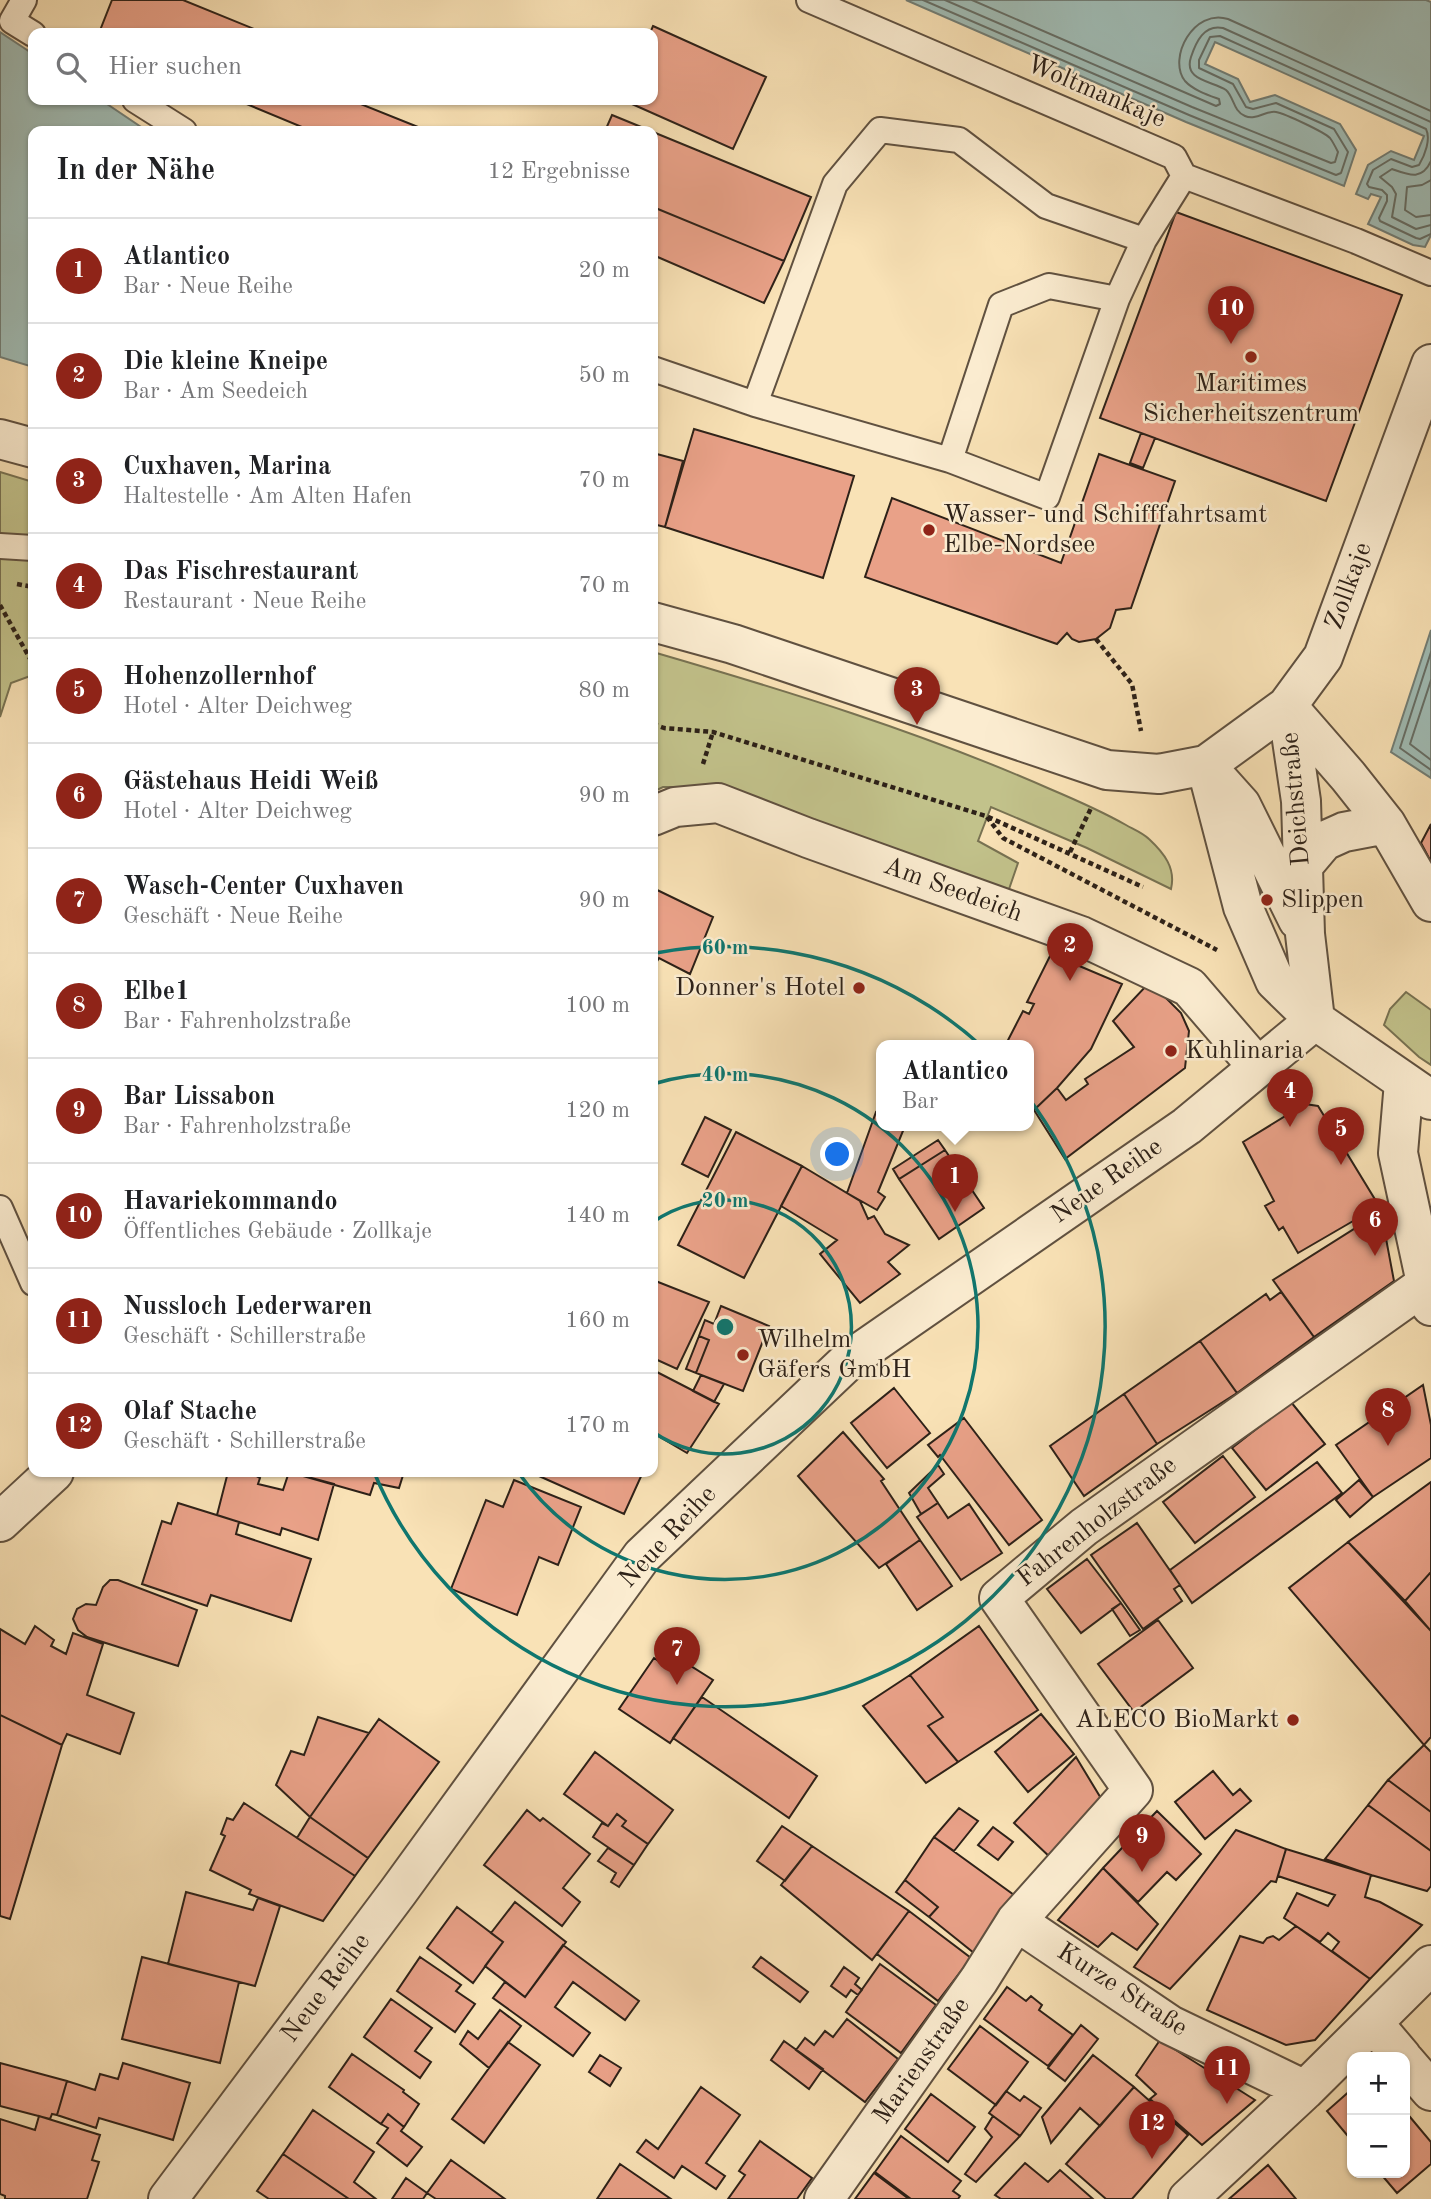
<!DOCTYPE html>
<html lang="de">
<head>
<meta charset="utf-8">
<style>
	body { margin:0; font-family:"Old Standard TT",serif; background:#f2f2f2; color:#202124 }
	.controls { position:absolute; right:21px; bottom:21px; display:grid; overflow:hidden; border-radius:14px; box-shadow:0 2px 5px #0004 }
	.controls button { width:63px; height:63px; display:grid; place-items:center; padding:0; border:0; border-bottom:2px solid #e0e0e0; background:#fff; color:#202124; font:35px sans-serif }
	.you { position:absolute; left:838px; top:1155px; width:24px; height:24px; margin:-18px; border:5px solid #fff; border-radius:50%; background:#1a73e8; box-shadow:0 0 0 10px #1a73e833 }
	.badge { display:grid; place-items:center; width:46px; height:46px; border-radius:50%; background:#8f2418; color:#fff; font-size:23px; font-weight:700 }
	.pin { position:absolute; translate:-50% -58px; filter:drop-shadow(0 2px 4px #0008) }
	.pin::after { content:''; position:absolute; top:37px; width:24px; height:21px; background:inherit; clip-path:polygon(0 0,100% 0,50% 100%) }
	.popup { position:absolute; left:876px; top:1040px; width:158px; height:91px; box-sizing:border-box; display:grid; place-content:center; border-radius:14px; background:#fff; filter:drop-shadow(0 2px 5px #0005); font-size:23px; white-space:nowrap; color:#757577 }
	.popup b { font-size:26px; color:#202124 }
	.popup::after { content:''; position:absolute; left:50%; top:100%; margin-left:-14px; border:14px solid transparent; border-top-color:#fff }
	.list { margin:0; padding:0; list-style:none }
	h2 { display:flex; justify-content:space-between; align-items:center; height:91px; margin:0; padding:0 28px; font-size:30px }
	h2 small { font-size:23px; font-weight:400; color:#757577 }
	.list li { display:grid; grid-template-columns:46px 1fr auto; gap:21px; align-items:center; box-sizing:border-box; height:105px; padding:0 28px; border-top:2px solid #e0e0e0 }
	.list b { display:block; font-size:26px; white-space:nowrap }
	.list p { margin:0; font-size:23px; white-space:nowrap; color:#757577 }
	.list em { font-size:23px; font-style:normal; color:#757577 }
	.icon { flex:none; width:38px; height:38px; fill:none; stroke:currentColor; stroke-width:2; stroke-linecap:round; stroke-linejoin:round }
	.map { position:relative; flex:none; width:1431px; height:2199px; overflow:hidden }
	.search { position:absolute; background:#fff; box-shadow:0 2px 5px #0004; left:28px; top:28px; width:630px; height:77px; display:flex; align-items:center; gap:18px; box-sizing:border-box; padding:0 24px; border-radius:14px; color:#757577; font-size:26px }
	.panel { position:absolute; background:#fff; box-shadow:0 2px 5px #0004; left:28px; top:126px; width:630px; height:1351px; border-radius:14px }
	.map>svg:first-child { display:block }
	.green { fill:#c2c28b; stroke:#787252; stroke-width:2 }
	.water { fill:#a0bcb5; stroke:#727e76; stroke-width:2 }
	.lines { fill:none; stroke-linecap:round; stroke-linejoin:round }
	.shore { stroke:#666e66; stroke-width:2 }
	.building { fill:#e9a188; stroke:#2d2118; stroke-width:2 }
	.service-casing { stroke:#605140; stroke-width:28 }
	.minor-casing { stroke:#605140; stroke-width:42 }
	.path { stroke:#2d2118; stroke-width:4.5; stroke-dasharray:5 3.5; stroke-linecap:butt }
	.service { stroke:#fbecd0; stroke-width:24 }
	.minor { stroke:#fbecd0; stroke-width:38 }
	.ring { fill:none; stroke:#0f766e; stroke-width:3.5 }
	.poi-dot { fill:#8f2418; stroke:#fbecd0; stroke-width:2.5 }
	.labels { text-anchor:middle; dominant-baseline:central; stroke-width:5; stroke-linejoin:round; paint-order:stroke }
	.street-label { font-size:26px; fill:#2d2118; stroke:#fbecd0 }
	.poi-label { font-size:26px; fill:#2d2118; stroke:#fbecd0; text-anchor:start }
	.centre { fill:#0f766e; stroke:#fbecd0; stroke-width:3.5 }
	.ring-label { font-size:21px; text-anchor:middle; font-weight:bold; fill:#0f766e; stroke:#fbecd0; stroke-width:5; stroke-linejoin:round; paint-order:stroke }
</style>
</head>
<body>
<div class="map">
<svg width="1431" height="2199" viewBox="0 0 1431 2199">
	<rect width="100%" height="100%" fill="#f9e2b6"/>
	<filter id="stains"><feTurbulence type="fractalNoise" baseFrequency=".00286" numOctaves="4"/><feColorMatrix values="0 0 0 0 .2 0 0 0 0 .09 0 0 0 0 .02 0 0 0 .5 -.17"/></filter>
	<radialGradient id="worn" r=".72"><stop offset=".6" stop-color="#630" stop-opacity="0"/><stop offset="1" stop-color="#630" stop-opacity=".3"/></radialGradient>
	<path class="green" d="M0,472L33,482V675L11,683L0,717Z
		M653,652C787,691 921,732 1050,789C1076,800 1101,811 1126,825C1133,829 1143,833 1149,839C1164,853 1176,868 1171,889L1087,848L991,807L978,841L1018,863L1008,892L695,787H663L653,792Z
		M1406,992L1431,1010V1065L1419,1057L1384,1025L1390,1009Z"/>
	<path class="water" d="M906,0H1426L1431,2V235L1425,247L1413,245L1368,224L1381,197L1371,194L1368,199L1356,194L1368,165L1391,151L1414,160L1424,136L1215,42L1205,64L1238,79L1250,102L1275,95L1340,124L1356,150L1344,186L1186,122Z
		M0,32L33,54V100H101L147,131H33V367L0,357Z
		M1431,630V778L1391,752Z"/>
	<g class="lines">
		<path class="shore" d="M923,0L1189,115L1336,175L1341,173L1348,152L1334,129L1276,103L1253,109L1246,107L1233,84L1199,68V60L1210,37L1220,36L1426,129C1431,139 1425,155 1419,165L1412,167L1391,159L1373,170L1367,184L1369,187L1382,190L1387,195V201L1379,218L1380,221L1416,238L1420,239L1431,234
			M945,0L1192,107L1331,163L1335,162L1338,152C1336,148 1333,142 1330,138C1324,132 1286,114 1276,112C1266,110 1256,121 1245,116C1233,111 1234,97 1226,90C1213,81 1183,81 1191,57C1196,42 1204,24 1223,28L1431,122
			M972,0L1216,106L1220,104L1219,99C1208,95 1193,90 1185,81C1167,58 1194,8 1228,19L1431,111
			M1431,161C1422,181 1409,175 1392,169L1380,177L1392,187L1396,194L1392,217L1416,229L1431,225
			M1431,180L1422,185L1407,187L1405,210L1416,217L1431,215
			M1431,652L1400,748L1431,770
			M1431,680L1410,744L1431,760"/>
	</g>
	<path class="building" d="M112,0H183L264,33H99Z
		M653,26L766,77L733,149L623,100H653V33H650Z
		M237,100H359L358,103L428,131H300L302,127Z
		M612,115L651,131H605Z
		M653,132L811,197L784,261L653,207Z
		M653,207L784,261L764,303L653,255Z
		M1176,212L1402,295L1326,501L1100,418Z
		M694,429L854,476L823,578L665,527Z
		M1141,433L1155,438L1143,468L1130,463Z
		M653,453L683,461L665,527L653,524Z
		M1099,454L1175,481L1131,608L1116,610L1110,628L1096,639L1079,642L1072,639L1067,633L1057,644L865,577L892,498L1061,563Z
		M1431,824V862L1421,843Z
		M653,888L713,917L690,974L659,958L653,968Z
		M1051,954L1122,984L1091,1049L1057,1088L1034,1110L1028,1103V1046H1005L1023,1011L1029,1014L1034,1004L1027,1002Z
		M1147,985L1165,997L1181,1013L1189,1031L1185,1068L1065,1159L1034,1110L1057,1088L1066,1100L1088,1084L1085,1079L1134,1047L1113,1021Z
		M1305,1104L1318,1106L1379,1206L1298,1253L1283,1227L1279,1230L1265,1206L1274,1201L1243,1142Z
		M876,1112L881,1114V1126H905L878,1192L885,1197L877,1210L847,1193Z
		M705,1117L731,1130L708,1177L682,1164Z
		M736,1132L802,1166L744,1278L678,1245Z
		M938,1140L945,1150L899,1179L893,1169Z
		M945,1150L984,1208L939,1239L899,1179Z
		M802,1166L860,1201L868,1219L874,1216L885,1234L909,1245L888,1262L900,1274L860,1303L820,1254L837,1240L781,1206Z
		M1381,1212L1394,1281L1314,1337L1273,1280Z
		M653,1280L709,1302L677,1369L653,1358Z
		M1281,1292L1314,1337L1237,1393L1200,1341L1266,1294L1270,1300Z
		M721,1306L769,1326L743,1391L696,1373L709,1340L699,1336L705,1320L714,1324Z
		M699,1336L709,1340L696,1373L686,1369Z
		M1200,1341L1237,1393L1157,1444L1124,1394Z
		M653,1370L719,1404L687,1453L653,1433Z
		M701,1375L724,1384L714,1402L693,1391Z
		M1423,1385L1431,1425V1458L1373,1497L1336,1445Z
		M894,1388L930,1433L887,1468L851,1423Z
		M1124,1394L1157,1444L1084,1496L1050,1446Z
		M1291,1402L1325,1444L1266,1490L1232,1448Z
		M964,1418L1042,1520L1009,1545L940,1455L938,1457L928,1445Z
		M843,1432L884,1479L881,1481L920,1540L879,1568L798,1476Z
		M1223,1456L1255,1497L1195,1543L1163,1502Z
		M1317,1462L1342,1493L1192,1603L1170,1570Z
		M938,1465L944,1474L928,1488L938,1503L921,1514L909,1493Z
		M228,1472H249L260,1478L258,1484L283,1490L289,1472L334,1484L318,1540L282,1528L280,1535L217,1515Z
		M289,1472H404L399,1488L374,1483L370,1495Z
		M530,1472H643L624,1514Z
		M514,1480L581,1507L558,1565L539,1557L517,1615L451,1589L486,1500L503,1507Z
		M1359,1480L1373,1497L1350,1517L1336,1500Z
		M1431,1482V1572L1405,1601L1348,1542Z
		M178,1503L239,1522L236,1534L311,1559L291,1621L211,1595L207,1606L142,1584L162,1521L171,1524Z
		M938,1503L948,1518L969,1504L1002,1553L961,1580L917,1517Z
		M1137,1523L1180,1585L1174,1589L1182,1601L1143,1629L1091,1555Z
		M920,1540L952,1586L917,1610L886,1564Z
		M1348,1542L1431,1631V1737L1424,1745L1289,1588Z
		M1087,1559L1121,1603L1081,1633L1047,1589Z
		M1431,1572V1631L1405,1601Z
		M110,1580H118L197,1610L178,1666L87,1637L78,1630L73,1619L77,1609L86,1604L96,1605L103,1587Z
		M1121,1603L1140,1630L1130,1636L1112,1609Z
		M1158,1620L1193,1668L1134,1712L1098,1664Z
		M35,1626L54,1640L51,1646L66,1654L73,1633L103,1644L87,1695L134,1713L120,1754L67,1734L62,1745L0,1715V1629L25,1644Z
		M979,1626L1038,1710L958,1762L928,1726L943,1717L910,1675Z
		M654,1658L671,1669L678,1658L713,1680L670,1743L619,1709Z
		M910,1675L943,1717L928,1726L958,1762L926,1783L863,1706Z
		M702,1697L817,1776L789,1818L673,1738Z
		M1041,1714L1074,1754L1028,1792L995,1752Z
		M0,1715L62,1745L10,1919L0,1916Z
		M318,1717L369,1733L310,1817L276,1785L291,1751L304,1755Z
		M379,1719L439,1762L368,1858L310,1817Z
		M1424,1745L1431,1752V1812L1388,1780Z
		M595,1752L673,1810L648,1844L622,1826L626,1821L617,1814L608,1826L564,1794Z
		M1076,1757L1102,1800L1053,1860L1014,1823Z
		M1213,1771L1233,1795L1240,1789L1251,1801L1205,1839L1175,1802Z
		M1388,1780L1431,1812V1851L1368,1805Z
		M244,1803L355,1876L323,1921L249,1894L251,1890L210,1870L225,1836L221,1834L227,1818L233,1820Z
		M1368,1805L1431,1851V1886L1427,1891L1371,1875L1325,1859Z
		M959,1808L978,1821L954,1851L934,1837Z
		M527,1810L540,1821L543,1818L590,1854L563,1888L580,1902L562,1926L484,1865Z
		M1157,1811L1201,1854L1176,1880L1167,1872L1138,1902L1103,1868Z
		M617,1814L626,1821L622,1826L648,1844L634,1865L593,1837L602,1823L608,1826Z
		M310,1817L368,1858L355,1876L297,1838Z
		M782,1826L812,1846L785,1881L757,1861Z
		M993,1827L1013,1842L998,1860L978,1845Z
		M1236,1830L1286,1849L1276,1882L1271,1881L1170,1989L1134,1967Z
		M934,1837L1014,1895L974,1953L929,1917L938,1907L905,1880Z
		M812,1846L909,1911L872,1960L781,1885Z
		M608,1848L634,1865L619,1887L611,1882L616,1873L598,1861Z
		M1286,1849L1371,1875L1365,1897L1380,1902L1422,1925L1370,1979L1332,1951L1339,1942L1328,1933L1320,1942L1284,1918L1297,1893L1328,1906L1335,1895L1278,1876Z
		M1103,1868L1158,1924L1137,1950L1112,1933L1098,1947L1058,1920Z
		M905,1880L938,1907L929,1917L896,1892Z
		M186,1892L253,1910L258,1898L280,1906L255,1986L168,1964Z
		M515,1902L566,1942L525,1997L485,1966L503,1942L491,1933Z
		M457,1907L503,1942L473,1983L427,1948Z
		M909,1911L971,1958L938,2001L877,1954Z
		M1296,1926L1370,1979L1315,2040L1286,2045L1207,2010L1240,1936L1263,1943L1267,1938L1273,1936L1279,1940Z
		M563,1945L639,2001L625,2020L573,1982L555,2007L590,2033L573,2056L493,1998L505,1982L525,1997Z
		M142,1957L239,1982L220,2063L122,2039Z
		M420,1957L461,1985L456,1991L475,2004L455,2032L397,1991Z
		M761,1957L808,1992L800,2002L753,1967Z
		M880,1964L936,2005L901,2053L846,2012Z
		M844,1967L859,1978L855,1984L862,1990L858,1995L851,1990L846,1997L831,1986Z
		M1007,1987L1026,2001L1031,1996L1042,2005L1039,2010L1073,2035L1048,2066L984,2019Z
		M391,1999L432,2028L415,2051L431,2062L420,2078L364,2037Z
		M500,2010L521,2026L489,2068L460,2044L468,2031L478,2039Z
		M847,2019L898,2059L865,2102L796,2050L805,2038L814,2045L825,2031L833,2037Z
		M1081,2025L1098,2039L1065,2081L1048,2068Z
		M980,2026L1028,2062L996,2105L948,2069Z
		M1160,2040L1255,2100L1202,2145L1150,2099L1156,2094L1136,2075Z
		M784,2041L823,2069L809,2089L771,2060Z
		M508,2042L540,2065L484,2143L452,2119Z
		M352,2054L404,2090L403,2092L419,2104L404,2127L388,2114L381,2124L329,2087Z
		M600,2055L621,2068L610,2086L589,2072Z
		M1093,2055L1134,2087L1100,2126L1080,2108L1051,2143L1042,2117Z
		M0,2063L67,2081L57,2115L52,2114L50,2119L0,2106Z
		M123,2063L190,2083L173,2140L99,2118L96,2128L57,2115L67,2081L95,2090L100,2074L118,2079Z
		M701,2087L740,2115L706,2163L725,2176L716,2189L682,2166L674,2178L637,2152L646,2140L658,2149Z
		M1134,2087L1188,2135L1132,2199H1106L1066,2164Z
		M1352,2089V2141L1327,2111Z
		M1006,2091L1020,2101L1024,2096L1041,2108L1020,2136L989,2113Z
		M931,2094L975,2127L948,2162L905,2129Z
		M313,2110L374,2152L354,2182L376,2199H349L283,2154Z
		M1405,2111L1431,2142V2164L1397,2193L1380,2173H1405Z
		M388,2114L404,2127L401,2131L422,2147L407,2166L377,2143L388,2128L381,2124Z
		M39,2116L100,2135L92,2160L99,2162L87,2199H5V2196L0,2194V2119L35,2130Z
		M993,2116L1020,2136L976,2182L965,2174L992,2137L985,2129Z
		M901,2136L961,2181L953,2191L960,2196L958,2199H911L875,2172Z
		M760,2141L812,2178L797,2199H728L745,2175L739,2171Z
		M283,2154L349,2199H269L257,2191Z
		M451,2160L505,2199H436L427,2193Z
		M1025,2163L1048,2182L1060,2170L1093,2199H1001L995,2195Z
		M620,2164L671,2199H597Z
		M1268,2165L1296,2199H1229Z
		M874,2173L909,2199H855Z
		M406,2178L427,2193L423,2199H392Z"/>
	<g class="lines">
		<defs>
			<path id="service" d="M24,0L12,21L33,34
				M809,0L1174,157L1184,176L1356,241L1431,273
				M135,100L184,131
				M653,369L755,404L950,460L1001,305L1049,286L1117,299L1144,240L1184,176
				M755,404L835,184L880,130L959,140L1046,206L1144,240
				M950,460L1047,497L1117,299
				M0,546L33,548
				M0,1208L33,1283"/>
			<path id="minor" d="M0,439L33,448
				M653,622L733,644L1107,770L1159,774L1206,765L1287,706L1323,657L1431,364
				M1287,706L1301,801L1305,934L1315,1020
				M1287,706L1348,776L1386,824L1431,902
				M1206,765L1243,907L1275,981L1315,1020L1431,1100
				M1215,776L1241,805L1298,920
				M653,816L675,807L718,803L808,838L1081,936L1189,987L1257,1066
				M1302,867L1324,841L1344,832L1386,824
				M1404,1082L1398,1153L1431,1306
				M0,1522L54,1472
				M1016,1921L1170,2025L1305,2090
				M1374,2024L1402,2057
				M1405,2061L1431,2091
				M168,2199L398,1892L642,1556L849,1360L1187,1126L1315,1020
				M824,2199L979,1980L1016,1921L1133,1790L999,1598L1084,1527L1426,1284
				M1188,2199L1305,2090L1431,1965"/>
		</defs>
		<use href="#service" class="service-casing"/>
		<use href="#minor" class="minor-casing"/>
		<path class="path" d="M17,584L33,587
			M0,605L33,664
			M1096,639L1132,684L1141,731
			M653,724L664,728L713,732L986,816L1143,887
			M703,764L713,732
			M987,817L1003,838L1217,950
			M1070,852L1092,806"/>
		<use href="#service" class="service"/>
		<use href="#minor" class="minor"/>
	</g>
	<g class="ring">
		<path d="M653 1222A127 127 0 1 1 653 1432"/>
		<path d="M653 1084A253 253 0 1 1 518 1472"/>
		<path d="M656 953A380 380 0 1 1 374 1472"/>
	</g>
	<g class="poi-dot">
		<circle cx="1251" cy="357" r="7"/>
		<circle cx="929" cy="530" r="7"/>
		<circle cx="1267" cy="900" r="7"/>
		<circle cx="859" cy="988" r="7"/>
		<circle cx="1171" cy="1051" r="7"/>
		<circle cx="743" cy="1355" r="7"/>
		<circle cx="1293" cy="1720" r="7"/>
	</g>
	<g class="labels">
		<g class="street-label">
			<text transform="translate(1096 92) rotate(23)">Woltmankaje</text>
			<text transform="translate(1349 586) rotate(-70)">Zollkaje</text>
			<text transform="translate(1296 799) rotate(-95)">Deichstraße</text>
			<text transform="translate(953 890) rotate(20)">Am Seedeich</text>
			<text transform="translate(1107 1181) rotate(-35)">Neue Reihe</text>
			<text transform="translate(1097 1522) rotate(-38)">Fahrenholzstraße</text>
			<text transform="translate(668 1537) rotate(-47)">Neue Reihe</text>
			<text transform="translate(326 1988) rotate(-53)">Neue Reihe</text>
			<text transform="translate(1122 1990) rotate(33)">Kurze Straße</text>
			<text transform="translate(922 2061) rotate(-55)">Marienstraße</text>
		</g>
		<g class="poi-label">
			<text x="1251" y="384" text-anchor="middle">Maritimes<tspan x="1251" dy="30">Sicherheitszentrum</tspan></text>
			<text x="943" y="515">Wasser- und Schifffahrtsamt<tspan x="943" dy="30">Elbe-Nordsee</tspan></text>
			<text x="1281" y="900">Slippen</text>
			<text x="845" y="988" text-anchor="end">Donner's Hotel</text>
			<text x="1185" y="1051">Kuhlinaria</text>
			<text x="757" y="1340">Wilhelm<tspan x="757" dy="30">Gäfers GmbH</tspan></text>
			<text x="1279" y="1720" text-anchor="end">ALECO BioMarkt</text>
		</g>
	</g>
	<circle cx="725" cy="1327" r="10" class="centre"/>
	<g class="ring-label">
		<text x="725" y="954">60 m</text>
		<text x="725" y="1081">40 m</text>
		<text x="725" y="1207">20 m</text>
	</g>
	<rect width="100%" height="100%" filter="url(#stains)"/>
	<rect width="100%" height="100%" fill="url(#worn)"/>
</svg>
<div class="controls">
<button>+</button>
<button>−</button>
</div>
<div class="you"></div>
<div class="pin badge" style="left:955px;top:1212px">1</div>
<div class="popup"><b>Atlantico</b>Bar</div>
<div class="pin badge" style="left:1070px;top:981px">2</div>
<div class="pin badge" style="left:917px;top:725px">3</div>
<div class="pin badge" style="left:1290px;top:1127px">4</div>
<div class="pin badge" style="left:1341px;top:1165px">5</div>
<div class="pin badge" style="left:1375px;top:1256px">6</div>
<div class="pin badge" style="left:677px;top:1685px">7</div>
<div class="pin badge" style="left:1388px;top:1446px">8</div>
<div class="pin badge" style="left:1142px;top:1872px">9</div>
<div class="pin badge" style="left:1231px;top:344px">10</div>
<div class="pin badge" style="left:1227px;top:2104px">11</div>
<div class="pin badge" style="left:1152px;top:2159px">12</div>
<div class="search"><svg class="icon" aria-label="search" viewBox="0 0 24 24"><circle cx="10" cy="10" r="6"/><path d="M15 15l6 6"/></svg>Hier suchen</div>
<section class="panel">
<h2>In der Nähe<small>12 Ergebnisse</small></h2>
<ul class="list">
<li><span class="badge">1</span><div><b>Atlantico</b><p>Bar · Neue Reihe</p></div><em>20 m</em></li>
<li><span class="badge">2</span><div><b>Die kleine Kneipe</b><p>Bar · Am Seedeich</p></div><em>50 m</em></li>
<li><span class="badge">3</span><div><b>Cuxhaven, Marina</b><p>Haltestelle · Am Alten Hafen</p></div><em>70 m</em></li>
<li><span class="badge">4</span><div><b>Das Fischrestaurant</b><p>Restaurant · Neue Reihe</p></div><em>70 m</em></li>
<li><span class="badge">5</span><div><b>Hohenzollernhof</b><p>Hotel · Alter Deichweg</p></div><em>80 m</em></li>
<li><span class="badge">6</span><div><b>Gästehaus Heidi Weiß</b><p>Hotel · Alter Deichweg</p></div><em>90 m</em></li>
<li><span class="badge">7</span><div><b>Wasch-Center Cuxhaven</b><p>Geschäft · Neue Reihe</p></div><em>90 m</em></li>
<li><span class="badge">8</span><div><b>Elbe1</b><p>Bar · Fahrenholzstraße</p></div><em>100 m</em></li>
<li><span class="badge">9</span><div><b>Bar Lissabon</b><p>Bar · Fahrenholzstraße</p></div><em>120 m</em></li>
<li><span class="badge">10</span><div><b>Havariekommando</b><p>Öffentliches Gebäude · Zollkaje</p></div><em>140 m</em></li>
<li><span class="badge">11</span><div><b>Nussloch Lederwaren</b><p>Geschäft · Schillerstraße</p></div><em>160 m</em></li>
<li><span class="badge">12</span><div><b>Olaf Stache</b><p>Geschäft · Schillerstraße</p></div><em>170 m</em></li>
</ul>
</section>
</div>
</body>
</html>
